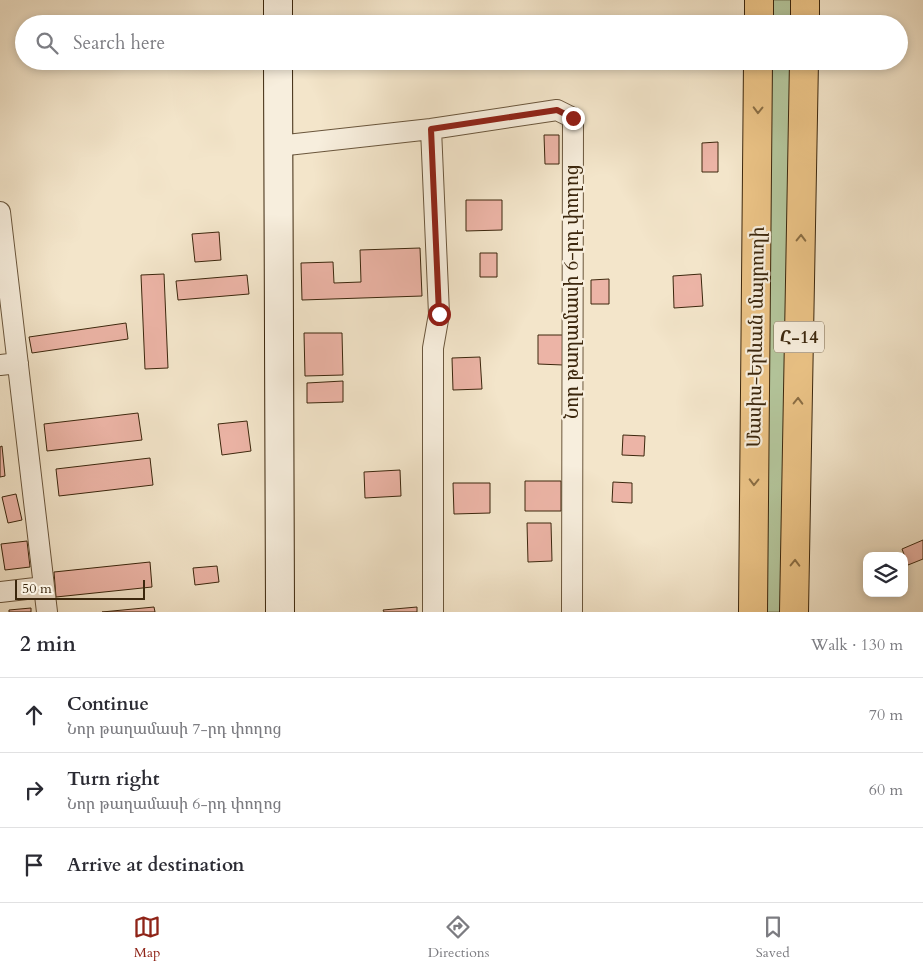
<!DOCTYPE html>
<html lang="en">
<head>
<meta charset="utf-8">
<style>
	body { margin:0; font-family:Cardo,"Noto Serif Armenian",serif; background:#f2f2f3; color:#2b2b33 }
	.controls { position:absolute; right:15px; bottom:15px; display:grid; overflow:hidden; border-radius:10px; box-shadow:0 2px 8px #0003 }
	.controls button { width:45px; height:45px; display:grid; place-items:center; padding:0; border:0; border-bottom:1px solid #e1e1e2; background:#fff; color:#2b2b33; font:25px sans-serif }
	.scale { position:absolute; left:15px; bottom:12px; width:130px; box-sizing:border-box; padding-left:5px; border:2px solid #3c270d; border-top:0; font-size:14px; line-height:18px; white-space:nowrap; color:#3c270d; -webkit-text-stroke:4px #f7eedd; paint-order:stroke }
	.stop { position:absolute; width:15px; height:15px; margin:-11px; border:4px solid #8f2418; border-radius:50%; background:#fff }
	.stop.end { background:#8f2418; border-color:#fff; box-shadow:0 1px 5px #0008 }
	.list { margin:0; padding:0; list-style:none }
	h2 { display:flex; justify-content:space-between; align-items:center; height:65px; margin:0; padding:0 20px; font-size:21px }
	h2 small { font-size:16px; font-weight:400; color:#7c7c81 }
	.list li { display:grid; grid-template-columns:32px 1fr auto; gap:15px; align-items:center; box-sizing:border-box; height:75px; padding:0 20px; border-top:1px solid #e1e1e2 }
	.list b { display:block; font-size:19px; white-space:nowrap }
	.list p { margin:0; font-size:16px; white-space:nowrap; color:#7c7c81 }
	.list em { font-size:16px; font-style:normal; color:#7c7c81 }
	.icon { flex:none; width:28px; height:28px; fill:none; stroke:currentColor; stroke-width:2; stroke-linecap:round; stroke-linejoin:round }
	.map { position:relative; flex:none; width:923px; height:612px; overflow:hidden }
	.search { position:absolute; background:#fff; box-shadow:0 2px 8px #0003; left:15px; right:15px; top:15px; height:55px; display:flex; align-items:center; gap:12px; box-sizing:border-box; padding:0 18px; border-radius:28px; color:#7c7c81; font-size:19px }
	.sheet { height:290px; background:#fff }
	nav { display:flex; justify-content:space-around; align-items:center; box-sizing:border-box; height:70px; border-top:1px solid #e1e1e2; background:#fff; font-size:14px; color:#7c7c81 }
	nav a { display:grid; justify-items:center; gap:2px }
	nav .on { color:#8f2418 }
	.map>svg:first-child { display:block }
	.green { fill:#b4c69c; stroke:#787654 }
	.building { fill:#ecb4a6; stroke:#3c270d }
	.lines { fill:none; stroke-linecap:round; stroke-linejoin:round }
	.minor-casing { stroke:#6a563c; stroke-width:22 }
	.secondary-casing { stroke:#3c270d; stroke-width:30 }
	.primary-casing { stroke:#3c270d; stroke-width:30 }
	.minor { stroke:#f7eedd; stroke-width:20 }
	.secondary { stroke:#f7eedd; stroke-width:28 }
	.primary { stroke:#eac285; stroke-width:28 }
	.oneway { stroke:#8a6d43 }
	.route { stroke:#8f2418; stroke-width:6 }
	.labels { text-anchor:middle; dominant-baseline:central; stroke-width:4.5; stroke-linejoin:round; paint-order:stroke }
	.shield { fill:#f7eedd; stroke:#74634b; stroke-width:1 }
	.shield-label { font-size:18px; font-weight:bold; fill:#3c270d }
	.street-label { font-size:19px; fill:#3c270d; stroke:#f7eedd }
</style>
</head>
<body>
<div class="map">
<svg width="923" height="612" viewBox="0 0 923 612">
	<rect width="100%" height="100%" fill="#f3e5ca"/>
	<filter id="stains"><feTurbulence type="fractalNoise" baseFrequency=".004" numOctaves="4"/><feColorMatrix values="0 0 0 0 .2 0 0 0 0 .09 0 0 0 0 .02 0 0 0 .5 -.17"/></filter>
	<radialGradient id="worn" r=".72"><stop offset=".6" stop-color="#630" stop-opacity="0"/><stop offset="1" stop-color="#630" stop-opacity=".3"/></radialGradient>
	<path class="green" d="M773,0H795L794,24H772Z
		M772,61H794L784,612H763Z"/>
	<path class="building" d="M544,135H559V164H545Z
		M718,142V172H702V143Z
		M466,200H502V230L466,231Z
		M219,232L221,260L195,262L192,234Z
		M420,248L422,296L302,300L301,263L333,262L334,283L361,282L360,250Z
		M480,253H497V277H480Z
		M164,274L168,368L145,369L141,275Z
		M701,274L703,306L674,308L673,276Z
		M247,275L249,294L178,300L176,281Z
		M609,279V304H591V280Z
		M126,323L128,339L32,353L29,337Z
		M304,333H342L343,375L305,376Z
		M538,335H563V365L538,364Z
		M480,357L482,389L453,390L452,358Z
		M343,381V402L307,403V383Z
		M138,413L142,440L47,451L44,424Z
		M247,421L251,451L222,455L218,424Z
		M623,435L645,436L644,456L622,455Z
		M2,446L5,476L0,477V447Z
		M150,458L153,485L59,496L56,469Z
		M400,470L401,496L365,498L364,472Z
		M525,481H561V511H525Z
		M613,482L632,483V503L612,502Z
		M453,483H490V513L454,514Z
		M16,494L22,520L8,523L2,497Z
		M527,523H551L552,561L528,562Z
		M923,540V559L908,565L902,549Z
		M27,541L30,567L5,570L1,544Z
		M150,562L152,587L56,597L54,572Z
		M217,566L219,582L195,585L193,568Z
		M154,607L155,612H102Z
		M417,607V612H384L383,610Z
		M31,608V612H9V610Z"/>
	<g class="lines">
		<defs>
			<path id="minor" d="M431,129L439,314L433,348V612
				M278,146L431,129L557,110L573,118L572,612
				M0,212L47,612
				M0,365L18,363
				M0,592L44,587"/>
			<path id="secondary" d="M278,24V0
				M278,61L280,612"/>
			<path id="primary" d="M759,24V0
				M805,24V0
				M753,612L758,61
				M794,612L804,61"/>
		</defs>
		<use href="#minor" class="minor-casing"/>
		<use href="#secondary" class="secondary-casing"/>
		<use href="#primary" class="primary-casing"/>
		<use href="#minor" class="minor"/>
		<use href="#secondary" class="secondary"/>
		<use href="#primary" class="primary"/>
	</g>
	<defs><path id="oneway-chevron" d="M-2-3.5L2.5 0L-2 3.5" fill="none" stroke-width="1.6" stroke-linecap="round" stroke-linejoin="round" transform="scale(1.25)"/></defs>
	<g class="oneway">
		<use href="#oneway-chevron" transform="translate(758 110) rotate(91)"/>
		<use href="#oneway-chevron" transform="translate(801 238) rotate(-89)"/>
		<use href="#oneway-chevron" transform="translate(798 401) rotate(-89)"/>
		<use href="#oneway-chevron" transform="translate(754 482) rotate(91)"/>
		<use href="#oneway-chevron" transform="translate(795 563) rotate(-89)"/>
	</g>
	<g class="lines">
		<path class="route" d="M439,314L431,129L557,110L573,118"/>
	</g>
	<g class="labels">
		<rect class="shield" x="774" y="321.5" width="50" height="31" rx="4"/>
		<g class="shield-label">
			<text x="799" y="337">Հ-14</text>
		</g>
		<g class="street-label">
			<text transform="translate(572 292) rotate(-90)">Նոր թաղամասի 6-րդ փողոց</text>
			<text transform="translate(756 337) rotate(-89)">Մասիս-Երևան մայրուղի</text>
		</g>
	</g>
	<rect width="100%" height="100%" filter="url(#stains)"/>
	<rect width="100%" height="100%" fill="url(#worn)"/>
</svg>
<div class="controls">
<button><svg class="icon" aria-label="layers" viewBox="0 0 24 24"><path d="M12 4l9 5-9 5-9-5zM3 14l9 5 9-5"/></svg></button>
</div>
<div class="scale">50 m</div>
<div class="stop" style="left:439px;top:314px"></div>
<div class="stop end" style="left:573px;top:118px"></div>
<div class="search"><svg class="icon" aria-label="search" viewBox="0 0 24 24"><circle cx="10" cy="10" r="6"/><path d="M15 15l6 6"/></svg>Search here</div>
</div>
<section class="sheet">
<h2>2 min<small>Walk · 130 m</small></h2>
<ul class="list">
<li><svg class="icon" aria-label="ahead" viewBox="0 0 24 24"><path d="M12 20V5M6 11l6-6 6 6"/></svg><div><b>Continue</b><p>Նոր թաղամասի 7-րդ փողոց</p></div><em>70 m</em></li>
<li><svg class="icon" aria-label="right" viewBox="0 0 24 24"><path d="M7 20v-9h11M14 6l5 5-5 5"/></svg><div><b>Turn right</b><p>Նոր թաղամասի 6-րդ փողոց</p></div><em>60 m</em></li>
<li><svg class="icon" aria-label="arrive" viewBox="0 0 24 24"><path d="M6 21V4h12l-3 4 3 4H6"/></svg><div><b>Arrive at destination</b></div></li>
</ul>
</section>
<nav>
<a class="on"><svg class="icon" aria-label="map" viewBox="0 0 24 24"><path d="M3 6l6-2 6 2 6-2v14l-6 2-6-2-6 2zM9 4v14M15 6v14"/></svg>Map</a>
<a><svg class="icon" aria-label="directions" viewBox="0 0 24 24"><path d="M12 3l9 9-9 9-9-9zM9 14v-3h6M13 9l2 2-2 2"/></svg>Directions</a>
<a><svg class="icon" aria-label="saved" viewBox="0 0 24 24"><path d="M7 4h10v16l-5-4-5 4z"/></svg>Saved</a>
</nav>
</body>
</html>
